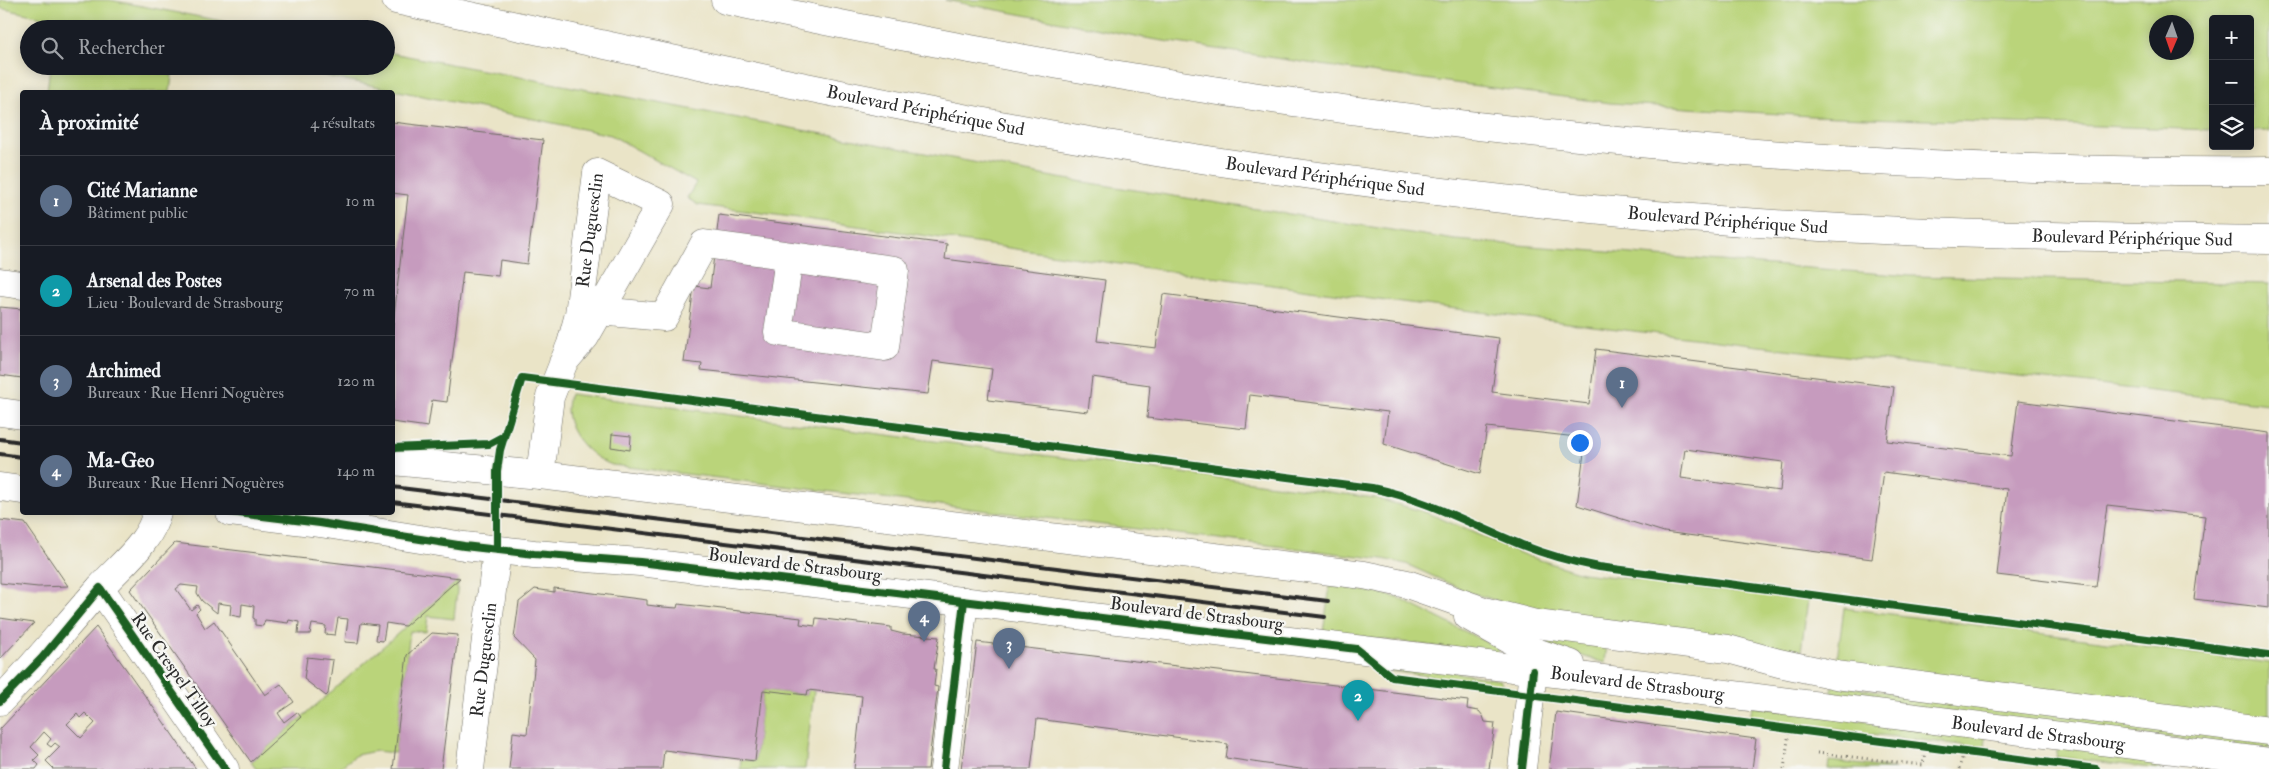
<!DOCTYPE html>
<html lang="fr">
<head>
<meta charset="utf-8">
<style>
	body { margin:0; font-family:"IM FELL Double Pica",serif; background:#20242c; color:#f1f3f6 }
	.controls { position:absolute; right:15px; top:15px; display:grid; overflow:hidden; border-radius:5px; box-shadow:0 2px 12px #0003 }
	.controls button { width:45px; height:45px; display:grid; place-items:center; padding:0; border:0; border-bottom:1px solid #363941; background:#171b24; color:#f1f3f6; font:25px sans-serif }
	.compass { position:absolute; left:2149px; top:15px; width:45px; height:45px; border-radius:50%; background:#171b24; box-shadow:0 2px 12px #0003; rotate:182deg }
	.you { position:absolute; left:1579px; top:442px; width:18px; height:18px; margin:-12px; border:4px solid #fff; border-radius:50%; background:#1a73e8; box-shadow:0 0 0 8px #1a73e833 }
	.badge { display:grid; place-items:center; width:32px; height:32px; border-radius:50%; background:#8c9099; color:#fff; font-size:16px; font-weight:700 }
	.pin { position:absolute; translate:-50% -41px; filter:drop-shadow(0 1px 2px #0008) }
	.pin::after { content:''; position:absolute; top:26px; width:18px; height:15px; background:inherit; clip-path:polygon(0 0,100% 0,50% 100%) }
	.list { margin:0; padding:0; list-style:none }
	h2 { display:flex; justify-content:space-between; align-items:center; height:65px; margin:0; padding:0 20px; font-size:21px }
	h2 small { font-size:16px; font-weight:400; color:#9ea1a6 }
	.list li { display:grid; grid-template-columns:32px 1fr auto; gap:15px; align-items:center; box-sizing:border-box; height:90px; padding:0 20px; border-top:1px solid #363941 }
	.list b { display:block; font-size:19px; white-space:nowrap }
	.list p { margin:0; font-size:16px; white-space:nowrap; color:#9ea1a6 }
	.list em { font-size:16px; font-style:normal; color:#9ea1a6 }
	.icon { flex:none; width:28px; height:28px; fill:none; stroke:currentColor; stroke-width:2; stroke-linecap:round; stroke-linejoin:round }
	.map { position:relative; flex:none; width:2269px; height:769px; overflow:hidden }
	.search { position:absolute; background:#171b24; box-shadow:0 2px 12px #0003; left:20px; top:20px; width:375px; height:55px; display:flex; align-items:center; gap:12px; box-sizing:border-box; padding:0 18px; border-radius:28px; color:#9ea1a6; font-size:19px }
	.panel { position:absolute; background:#171b24; box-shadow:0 2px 12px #0003; left:20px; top:90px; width:375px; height:425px; border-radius:5px }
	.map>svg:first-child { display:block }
	.green { fill:#bad47a; stroke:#728052; fill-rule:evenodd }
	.building { fill:#c69bbe; fill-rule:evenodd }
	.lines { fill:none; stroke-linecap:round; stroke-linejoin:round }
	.minor-casing { stroke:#6e6c62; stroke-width:29 }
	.major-casing { stroke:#6e6c62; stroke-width:29 }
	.highway-casing { stroke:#6e6c62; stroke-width:29 }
	.path { stroke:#6e6c62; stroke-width:3; stroke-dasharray:1 4; stroke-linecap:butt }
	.minor { stroke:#fff; stroke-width:28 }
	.major { stroke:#fff; stroke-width:28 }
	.highway { stroke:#fff; stroke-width:28 }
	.rail { stroke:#2b2b2b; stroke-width:4 }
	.cycleway-casing { stroke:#f6f6f2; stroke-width:11 }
	.cycleway { stroke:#1b5e20; stroke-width:8 }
	.labels { text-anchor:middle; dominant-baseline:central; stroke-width:4.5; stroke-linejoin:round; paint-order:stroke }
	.street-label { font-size:18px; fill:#2b2b2b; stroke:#f6f6f2 }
</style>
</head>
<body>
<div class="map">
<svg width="2269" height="769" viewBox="0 0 2269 769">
	<rect width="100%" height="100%" fill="#f6f6f2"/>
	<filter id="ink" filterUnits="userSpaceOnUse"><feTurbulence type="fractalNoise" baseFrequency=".02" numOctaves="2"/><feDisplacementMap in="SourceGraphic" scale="10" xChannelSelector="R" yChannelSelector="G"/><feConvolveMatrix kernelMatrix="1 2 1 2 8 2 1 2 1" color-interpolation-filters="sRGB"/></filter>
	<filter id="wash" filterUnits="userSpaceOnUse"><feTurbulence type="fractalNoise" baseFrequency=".0096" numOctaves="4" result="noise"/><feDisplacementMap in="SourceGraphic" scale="20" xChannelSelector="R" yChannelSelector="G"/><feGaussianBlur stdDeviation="1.12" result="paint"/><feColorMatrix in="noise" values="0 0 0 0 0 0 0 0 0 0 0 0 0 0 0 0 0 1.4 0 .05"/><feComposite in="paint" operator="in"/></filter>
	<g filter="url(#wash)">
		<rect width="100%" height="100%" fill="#eae4c7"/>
		<path class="green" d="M0,0H110L264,29H97L0,8Z
			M945,0H2269V131H2250V19H2213V130L1811,116L1610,103L1354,70L1151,39ZM2156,22H2186V52H2156Z
			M386,52L1058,178L1455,240L1910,276L2269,284V404C1926,366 1583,327 1242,281C1060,257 880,227 698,205L687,198L696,183L611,135L278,66H386Z
			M50,66H110L172,75L170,92H47Z
			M570,394L1375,498L1428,513L1527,556L1582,573L1808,600L1800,658L1547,616L1468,592L1406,564L1383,559L612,465C585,455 558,424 570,394Z
			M458,581L454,619L428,616L426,632L410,631L395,753L376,751L356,755L338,769H256L251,762Z
			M1330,586L1380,593L1398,598L1500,649L1497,654L1323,632Z
			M1844,608L2269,663V723L1836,666Z
			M1534,634L1607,643L1605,663L1533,641Z
			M1376,659L1500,680L1505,687L1392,671Z
			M1833,685L2269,741V750L1831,698Z
			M763,690L807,695L808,690H814L805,769H740L741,759L755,761Z
			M1752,706L1986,736L1985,748L1750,719Z
			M2058,746L2162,759L2161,769L2056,757Z
			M1829,761L1896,769H1828Z"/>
		<g id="blocks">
			<path class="building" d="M392,122L543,140L527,264L500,260L498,276L463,272L447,402L432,400L428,427L392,422V333L408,195L392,193Z
				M719,215L947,244L945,259L1105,280L1097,341L1156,348L1163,294L1499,338L1492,392L1589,404L1596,349L1894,387L1887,441L2011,456L2018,401L2269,433V608L2194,599L2205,516L2107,505L2096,587L1997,575L2007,489L1884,472L1872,559L1664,532L1577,505L1586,438L1487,427L1480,474L1384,444L1388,412L1250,395L1246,429L1147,418L1150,385L1092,377L1088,412L988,400L992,369L933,361L928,394L701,370L702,364L684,362L694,286L710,288ZM1685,449L1783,462L1780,491L1681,478Z
				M0,307L22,309V378L0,375Z
				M612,434L631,436L630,450L611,447Z
				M0,520L25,523L68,586L38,587L0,583Z
				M175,543L405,571L460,578L405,626L386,623L383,641L376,640L378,625L361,623L358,643L345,642L348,619L338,618L335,635L325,634L326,626L312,624L310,634H298L299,622L289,620L288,623L265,620L263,626L255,625V619L253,618L254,606L242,604L241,617L230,615L231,605L218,603L217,613L202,601L197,593L198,587L181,585L176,589L191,610L197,605L200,609L196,613L205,628L214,621L265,695L281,684L294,702L278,713L284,722L297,712L301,717L251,762L130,590Z
				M554,588L647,600V605L663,607L677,608L678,604L801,618L800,624L815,626L816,618L891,627V631L903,634L939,637L934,669H936L934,686L938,687L928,769H854L862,696L808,690L807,695L763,690L755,761L664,750L662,769H509L513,732L527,734L535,660L514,638L519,602L535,589L554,592Z
				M0,618L34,623L0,659Z
				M96,627L163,721L196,769H52L53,768L46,761L60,747L55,743L51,747L47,744L51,739L44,732L31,747L39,755L34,760L39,765L36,769H0V729ZM85,713L95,723L81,738L67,724L77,714L80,718Z
				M432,633L458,635L441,769H393L407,655Z
				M977,642L1468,701L1467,709L1479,711L1483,716L1485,722L1495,723L1489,769H1300L1226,758L1228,744L1037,719L1031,769H961Z
				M307,657L333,660L328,694L326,696L304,679Z
				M1556,712L1756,739L1752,769H1549Z"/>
		</g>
	</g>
	<g filter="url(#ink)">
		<use href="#blocks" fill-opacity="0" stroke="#6e6c62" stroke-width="1"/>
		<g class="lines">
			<defs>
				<g id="minor">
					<path d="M0,282L22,285"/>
					<path d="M599,311L664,317L704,244L895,270L885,347L778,332L789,259L886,273"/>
					<path id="s1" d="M540,475L550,397L571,344L579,314L597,173L661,204L585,337L563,363"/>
					<path d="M100,588L225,769"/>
					<path d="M0,701C35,665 66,626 100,588C120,565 150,544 157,512"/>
					<path id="s2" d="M470,769L497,550"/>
					<path d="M944,769L964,601"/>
					<path d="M1522,769L1533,671"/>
				</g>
				<g id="major">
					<path d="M0,412L22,415"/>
					<path d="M392,461L540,475L1364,575L1407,584L1484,611L1536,624L1728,649L1779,663L1836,675L2269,731"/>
					<path d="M0,487L22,490"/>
					<path id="s3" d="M230,512L320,523L464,546L534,554L640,562L1726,694L2269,762"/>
					<path d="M1468,616L1527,649L1571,664"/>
				</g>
				<g id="highway">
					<path id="s4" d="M396,0C613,47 830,94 1049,134C1207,162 1368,184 1529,202C1774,231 2022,237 2269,240"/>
					<path d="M725,0C1232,109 1750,175 2269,171"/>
				</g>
			</defs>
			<use href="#minor" class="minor-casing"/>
			<use href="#major" class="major-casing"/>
			<use href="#highway" class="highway-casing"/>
			<path class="path" d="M1817,753L1923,765L1925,750
				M1784,769L1789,732
				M1959,769L1963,755"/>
			<use href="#minor" class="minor"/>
			<use href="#major" class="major"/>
			<use href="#highway" class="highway"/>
			<path class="rail" d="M0,439L22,442
				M0,454L22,457
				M392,487L1328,601
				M392,502L1325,617"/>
			<defs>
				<path id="cycleway" d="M392,448L489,444L504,436
					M230,512L320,523L464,546L534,554L640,562L1357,649L1392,677L2096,769
					M497,550V471L500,450L522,378L1372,488C1426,499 1472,525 1522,545C1547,555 1573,562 1599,567L2269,655
					M0,701L42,658L100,588L225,769
					M944,769L964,601
					M1522,769L1533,671"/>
			</defs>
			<use href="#cycleway" class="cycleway-casing"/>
			<use href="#cycleway" class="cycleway"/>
		</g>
	</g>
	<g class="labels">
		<g class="street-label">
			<text stroke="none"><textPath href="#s4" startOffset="541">Boulevard Périphérique Sud</textPath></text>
			<text stroke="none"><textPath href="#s4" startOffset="946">Boulevard Périphérique Sud</textPath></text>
			<text stroke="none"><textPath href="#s4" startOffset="1351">Boulevard Périphérique Sud</textPath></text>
			<text stroke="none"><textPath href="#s1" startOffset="251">Rue Duguesclin</textPath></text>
			<text stroke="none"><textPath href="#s4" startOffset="1756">Boulevard Périphérique Sud</textPath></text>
			<text transform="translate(795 565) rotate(7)">Boulevard de Strasbourg</text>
			<text transform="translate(1197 614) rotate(7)">Boulevard de Strasbourg</text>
			<text stroke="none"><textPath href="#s2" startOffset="110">Rue Duguesclin</textPath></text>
			<text transform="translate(174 670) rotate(55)">Rue Crespel Tilloy</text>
			<text stroke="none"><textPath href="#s3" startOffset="1418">Boulevard de Strasbourg</textPath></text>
			<text stroke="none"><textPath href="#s3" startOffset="1822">Boulevard de Strasbourg</textPath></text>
		</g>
	</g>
</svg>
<div class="controls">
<button>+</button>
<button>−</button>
<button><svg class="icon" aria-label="layers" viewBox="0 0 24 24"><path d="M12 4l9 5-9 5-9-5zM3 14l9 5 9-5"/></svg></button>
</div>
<svg class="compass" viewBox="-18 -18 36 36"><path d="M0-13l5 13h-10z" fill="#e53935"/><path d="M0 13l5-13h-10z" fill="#9ea1a6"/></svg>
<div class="you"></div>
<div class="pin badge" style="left:1622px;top:408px;background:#5c6f8a">1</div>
<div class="pin badge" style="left:1358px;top:721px;background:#0f9aa8">2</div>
<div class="pin badge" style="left:1009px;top:669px;background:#5c6f8a">3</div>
<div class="pin badge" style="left:924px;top:642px;background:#5c6f8a">4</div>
<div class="search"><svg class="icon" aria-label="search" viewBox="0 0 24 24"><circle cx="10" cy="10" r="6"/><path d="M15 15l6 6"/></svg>Rechercher</div>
<section class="panel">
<h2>À proximité<small>4 résultats</small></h2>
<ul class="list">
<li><span class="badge" style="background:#5c6f8a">1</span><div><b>Cité Marianne</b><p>Bâtiment public</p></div><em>10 m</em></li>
<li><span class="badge" style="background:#0f9aa8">2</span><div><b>Arsenal des Postes</b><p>Lieu · Boulevard de Strasbourg</p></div><em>70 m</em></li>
<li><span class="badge" style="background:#5c6f8a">3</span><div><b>Archimed</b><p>Bureaux · Rue Henri Noguères</p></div><em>120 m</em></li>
<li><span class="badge" style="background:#5c6f8a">4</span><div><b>Ma-Geo</b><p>Bureaux · Rue Henri Noguères</p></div><em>140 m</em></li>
</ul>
</section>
</div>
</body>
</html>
